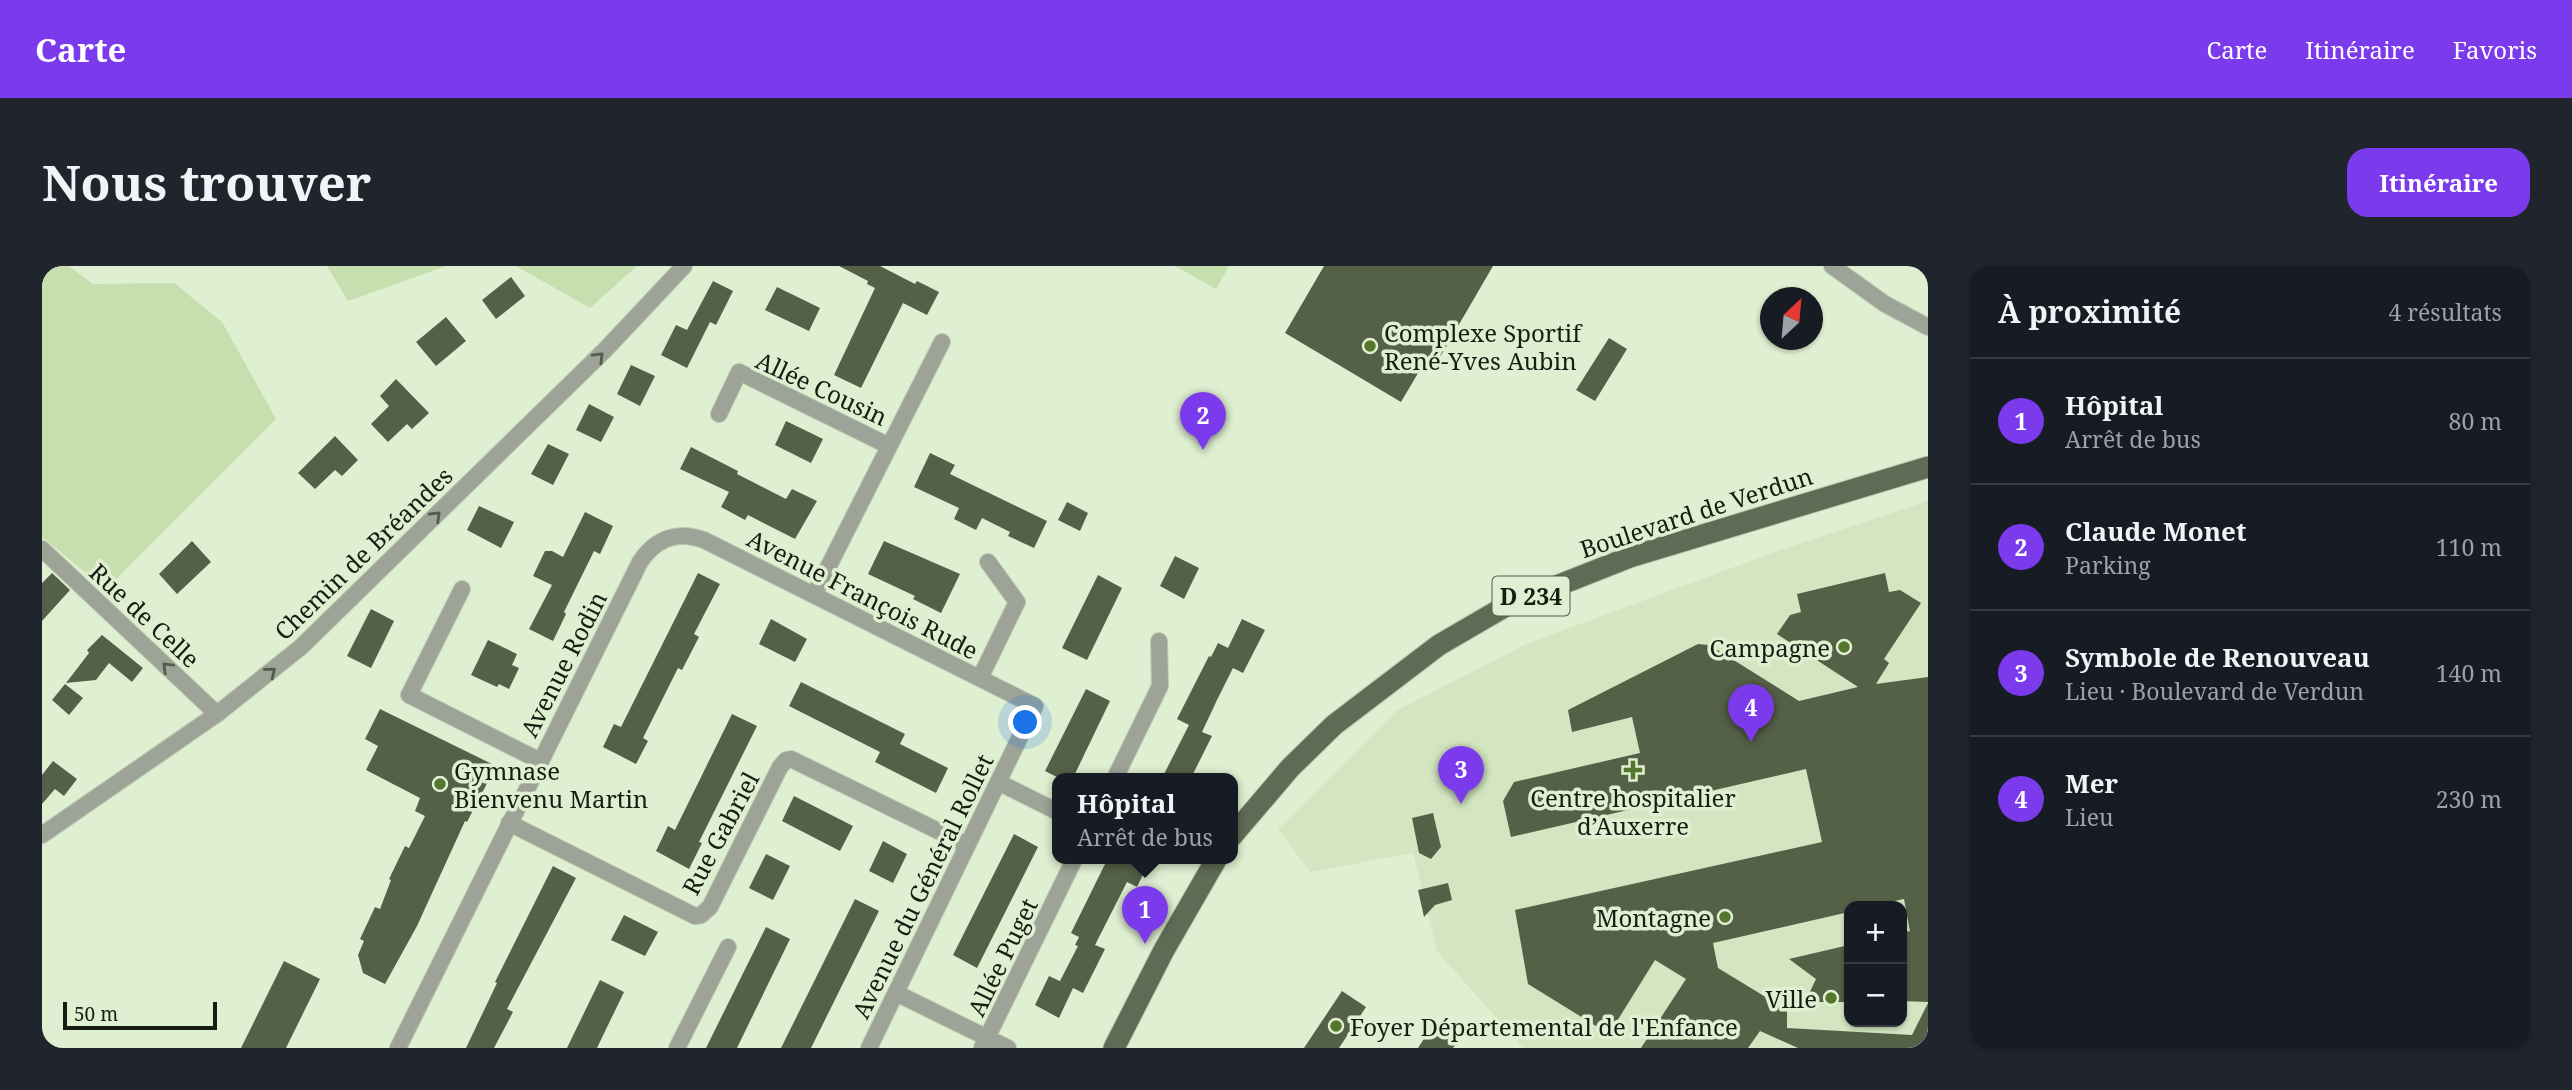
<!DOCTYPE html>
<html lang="fr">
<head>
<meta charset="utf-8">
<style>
	body { margin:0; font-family:"Noto Serif",serif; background:#20242c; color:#f1f3f6 }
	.controls { position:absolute; right:21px; bottom:21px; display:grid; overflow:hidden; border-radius:14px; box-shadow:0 2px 5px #0004 }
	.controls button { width:63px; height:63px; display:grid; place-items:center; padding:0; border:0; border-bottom:2px solid #363941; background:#171b24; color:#f1f3f6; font:35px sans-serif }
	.compass { position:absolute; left:1718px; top:21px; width:63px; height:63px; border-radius:50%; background:#171b24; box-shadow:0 2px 5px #0004; rotate:26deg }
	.scale { position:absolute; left:21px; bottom:18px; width:154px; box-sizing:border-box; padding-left:7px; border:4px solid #171d12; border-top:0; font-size:19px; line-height:24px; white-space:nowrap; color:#171d12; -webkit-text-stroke:5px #dfefd1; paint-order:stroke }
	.you { position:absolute; left:984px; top:457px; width:24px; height:24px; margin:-18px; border:5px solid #fff; border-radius:50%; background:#1a73e8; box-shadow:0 0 0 10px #1a73e833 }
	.badge { display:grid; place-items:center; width:46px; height:46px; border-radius:50%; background:#7c3aed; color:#fff; font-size:23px; font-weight:700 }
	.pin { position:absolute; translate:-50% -58px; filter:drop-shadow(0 2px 4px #0008) }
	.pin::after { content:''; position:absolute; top:37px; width:24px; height:21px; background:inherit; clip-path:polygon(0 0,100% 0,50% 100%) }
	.popup { position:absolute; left:1010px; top:507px; width:186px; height:91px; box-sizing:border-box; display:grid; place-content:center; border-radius:14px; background:#171b24; filter:drop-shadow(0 2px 5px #0005); font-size:23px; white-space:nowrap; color:#9ea1a6 }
	.popup b { font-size:26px; color:#f1f3f6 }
	.popup::after { content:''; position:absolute; left:50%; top:100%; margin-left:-14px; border:14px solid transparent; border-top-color:#171b24 }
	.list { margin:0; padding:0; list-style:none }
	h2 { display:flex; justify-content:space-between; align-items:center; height:91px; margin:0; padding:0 28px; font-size:30px }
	h2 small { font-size:23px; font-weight:400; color:#9ea1a6 }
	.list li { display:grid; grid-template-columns:46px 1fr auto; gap:21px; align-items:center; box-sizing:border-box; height:126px; padding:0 28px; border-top:2px solid #363941 }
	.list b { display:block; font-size:26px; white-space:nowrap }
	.list p { margin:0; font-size:23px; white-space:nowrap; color:#9ea1a6 }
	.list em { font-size:23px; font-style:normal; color:#9ea1a6 }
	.map { position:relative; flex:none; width:1886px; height:782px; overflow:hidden; border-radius:21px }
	header { display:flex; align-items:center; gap:42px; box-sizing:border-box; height:98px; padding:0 35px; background:#7c3aed; color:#fff }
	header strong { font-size:33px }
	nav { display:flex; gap:38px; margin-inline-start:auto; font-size:24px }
	.intro { display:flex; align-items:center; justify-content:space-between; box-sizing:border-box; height:168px; padding:0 42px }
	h1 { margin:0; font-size:49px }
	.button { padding:18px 32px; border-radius:21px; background:#7c3aed; color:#fff; font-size:24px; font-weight:700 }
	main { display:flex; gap:42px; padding:0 42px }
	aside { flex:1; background:#171b24; border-radius:21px; box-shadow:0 2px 5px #0004 }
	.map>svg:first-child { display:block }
	.built { fill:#d3e6c1; fill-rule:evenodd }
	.green { fill:#c6dfae }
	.building { fill:#546147 }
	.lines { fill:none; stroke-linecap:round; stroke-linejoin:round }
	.street-casing { stroke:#bbc9af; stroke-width:18 }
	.primary-casing { stroke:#bbc9af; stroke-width:23 }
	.street { stroke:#9da497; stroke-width:16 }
	.primary { stroke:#5f6b54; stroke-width:21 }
	.oneway { stroke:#535a4e }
	.poi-dot { fill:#55762d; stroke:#dfefd1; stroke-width:2.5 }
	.labels { text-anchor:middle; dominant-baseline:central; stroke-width:7; stroke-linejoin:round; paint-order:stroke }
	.shield { fill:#dfefd1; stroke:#535c4b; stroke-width:2 }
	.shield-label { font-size:23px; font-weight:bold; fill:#171d12 }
	.poi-label { font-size:24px; fill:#171d12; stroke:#dfefd1; text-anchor:start }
	.street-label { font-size:24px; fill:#171d12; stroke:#dfefd1 }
</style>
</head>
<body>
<header>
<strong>Carte</strong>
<nav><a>Carte</a><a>Itinéraire</a><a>Favoris</a></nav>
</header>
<div class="intro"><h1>Nous trouver</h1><a class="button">Itinéraire</a></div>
<main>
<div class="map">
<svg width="1886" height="782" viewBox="0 0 1886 782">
	<rect width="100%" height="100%" fill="#dfefd1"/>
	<path class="built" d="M1886,235V782H1481L1395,685L1371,587L1268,606L1236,563L1354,445L1484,378L1738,284ZM1807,640H1860V756H1807Z"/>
	<path class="green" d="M0,0H27L51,18L132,17L180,56L234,153L64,323L0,271Z
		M285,0H404L306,35Z
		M474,0H595L548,42Z
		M1133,0H1187L1174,23Z"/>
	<path class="building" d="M797,0H838L873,18L875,15L897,26L885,49L861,37L819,122L792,109L833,22L825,18L826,15Z
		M1282,0H1451L1394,98L1385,92L1359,136L1243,67Z
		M469,11L483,30L454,53L440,34Z
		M671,15L691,25L674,59L668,56L645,102L619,89L634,59L645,64Z
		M735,21L778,42L767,65L723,44Z
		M404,51L424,75L394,100L374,76Z
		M1567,72L1585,83L1553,135L1534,124Z
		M589,99L613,110L598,140L575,128Z
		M354,113L387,147L370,163L365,158L346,176L329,158L347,140L338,130Z
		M547,138L572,151L559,176L534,164Z
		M744,155L781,173L769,197L733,179Z
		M293,170L316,194L300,210L293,204L273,223L256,207Z
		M506,178L527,188L511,219L489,208Z
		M649,181L696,205L695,208L744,233L750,223L775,235L753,273L706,249L703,254L679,241L687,226L638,203Z
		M888,187L913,199L908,208L1005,255L992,282L966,270L968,266L940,252L934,264L912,253L917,242L872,221Z
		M1025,236L1046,247L1038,265L1016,254Z
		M437,240L472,256L459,282L425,264Z
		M543,246L571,260L558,288L552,285L522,346L524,348L511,375L487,363L510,319L491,310L503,285H510L521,291Z
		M150,275L169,296L135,328L117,308Z
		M842,275L918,308L899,347L871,333L873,330L826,308Z
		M1133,290L1157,302L1142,333L1118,320Z
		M10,307L28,324L0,355V317Z
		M656,307L678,318L652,368L657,371L640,404L636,402L601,472L606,475L594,498L561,481L572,458L579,461Z
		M1843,307L1847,326L1858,324L1879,337L1842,393L1847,397L1834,418L1886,411V736L1860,735V667L1868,665L1862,633L1830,640H1807V646L1671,677L1676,702L1745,744V762L1870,769L1886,737V782H1756L1718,765L1706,782H1599L1644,713L1613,694L1567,768L1486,718L1473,644L1780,576L1764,503L1469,571L1461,535L1472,516L1598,487L1590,451L1530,466L1526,444L1656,378L1666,379L1674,383L1757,435L1816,421L1735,368L1748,349L1759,346L1755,328Z
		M1056,309L1080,322L1045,394L1020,382Z
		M329,343L352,355L329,402L305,390Z
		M729,353L765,373L753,396L717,378Z
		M1200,353L1223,364L1201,407L1191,402L1175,434L1160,466L1170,470L1149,512H1120L1147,459L1135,453L1167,390L1169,391L1176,377L1186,382Z
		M60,369L101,402L90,416L67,397L54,414L24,417L47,387L45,384Z
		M446,374L475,388L470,399L477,402L467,423L457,418L455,421L429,409Z
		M759,416L863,468L858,478L906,502L894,527L833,496L838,486L747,440Z
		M23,418L41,432L27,449L10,434Z
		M1044,423L1068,435L1031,512H1017L1003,505Z
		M338,443L454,500L425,556L423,555L375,660L343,718L321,707L316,689L322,675L318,673L333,641L338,643L349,614L347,613L363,580L367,582L383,550L373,545L378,532L324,504L336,480L323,473Z
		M690,448L715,460L657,576L660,577L647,603L614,585L626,560L633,564Z
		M11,495L35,513L22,530L13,523L0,538V509Z
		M752,530L811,560L798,585L740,555Z
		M1391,547L1399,581L1389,593L1377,587L1370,552Z
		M972,568L996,581L935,702L911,689Z
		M841,575L865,588L851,617L827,605Z
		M724,588L748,600L731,634L707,622Z
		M1066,592H1109L1095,621L1085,616L1053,679L1063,683L1041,727L1031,722L1017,752L993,739L1007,710L1022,717L1018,715L1036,680L1033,679L1037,671L1029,667Z
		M511,600L534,612L465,743L471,746L452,782H424L455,717L453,716Z
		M1406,617L1410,634L1393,639L1382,651L1376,624Z
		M813,633L837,645L769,782H739Z
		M582,649L616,666L603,690L569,674Z
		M724,661L748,673L695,782H664Z
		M1807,679V736H1763L1774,713L1747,693Z
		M242,695L278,713L244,782H199Z
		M558,714L582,726L555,782H525Z
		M1300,725L1324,741L1297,782H1262Z
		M1394,754L1419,771L1411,782H1376Z"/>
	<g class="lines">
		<defs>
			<path id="street" d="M1790,0L1843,38L1886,61
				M677,148L697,106L847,180
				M0,283L175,448
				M420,323L367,429L498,495
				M772,329L900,76
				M938,412L975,336L946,296
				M1073,512L1118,420L1117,375
				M956,516L1016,546
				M467,557L653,650L659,649L668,641L738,501L744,494L749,493L925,579
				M0,569L175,448L259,381L562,85L642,0
				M854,727L966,782
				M356,782L598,296C613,273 635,264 662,274L993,440L827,782
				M635,782L686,681
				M940,782L1033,592"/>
			<path id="primary" d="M1190,570L1248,502L1292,459L1397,379L1464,340L1588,291L1886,201
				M1072,782L1122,684L1175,592"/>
		</defs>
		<use href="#street" class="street-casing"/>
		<use href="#primary" class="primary-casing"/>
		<use href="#street" class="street"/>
		<use href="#primary" class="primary"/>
	</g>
	<defs><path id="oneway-chevron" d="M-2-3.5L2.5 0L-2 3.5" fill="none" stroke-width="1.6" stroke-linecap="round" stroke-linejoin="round" transform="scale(1.75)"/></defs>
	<g class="oneway">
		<use href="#oneway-chevron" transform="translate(557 91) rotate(-45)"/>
		<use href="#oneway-chevron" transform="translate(394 250) rotate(-44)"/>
		<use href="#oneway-chevron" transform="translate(125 401) rotate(-136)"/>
		<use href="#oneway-chevron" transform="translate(229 406) rotate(-39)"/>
	</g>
	<g class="poi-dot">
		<circle cx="1328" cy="80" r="7"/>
		<circle cx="1802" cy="381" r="7"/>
		<path d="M1587.5 493.5h7v7h7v7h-7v7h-7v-7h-7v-7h7z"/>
		<circle cx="398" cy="518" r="7"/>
		<circle cx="1683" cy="651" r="7"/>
		<circle cx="1789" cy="732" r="7"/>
		<circle cx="1294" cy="760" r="7"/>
	</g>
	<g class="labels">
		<rect class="shield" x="1450.5" y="310.5" width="77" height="39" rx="5"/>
		<g class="shield-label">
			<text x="1489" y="330">D 234</text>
		</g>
		<g class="poi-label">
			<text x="1342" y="66">Complexe Sportif<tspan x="1342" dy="28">René-Yves Aubin</tspan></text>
			<text x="1788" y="381" text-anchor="end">Campagne</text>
			<text x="412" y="504">Gymnase<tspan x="412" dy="28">Bienvenu Martin</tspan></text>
			<text x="1591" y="531" text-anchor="middle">Centre hospitalier<tspan x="1591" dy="28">d’Auxerre</tspan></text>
			<text x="1669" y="651" text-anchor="end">Montagne</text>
			<text x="1775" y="732" text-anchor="end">Ville</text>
			<text x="1308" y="760">Foyer Départemental de l'Enfance</text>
		</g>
		<g class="street-label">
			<text transform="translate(780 122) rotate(25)">Allée Cousin</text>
			<text transform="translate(1654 246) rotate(-18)">Boulevard de Verdun</text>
			<text transform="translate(321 287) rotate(-44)">Chemin de Bréandes</text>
			<text transform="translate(821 328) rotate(27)">Avenue François Rude</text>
			<text transform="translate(103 349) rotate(43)">Rue de Celle</text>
			<text transform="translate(521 398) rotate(-63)">Avenue Rodin</text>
			<text transform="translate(678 567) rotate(-62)">Rue Gabriel</text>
			<text transform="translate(880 620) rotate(-64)">Avenue du Général Rollet</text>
			<text transform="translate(960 691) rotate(-64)">Allée Puget</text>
		</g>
	</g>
</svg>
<div class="controls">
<button>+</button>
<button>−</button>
</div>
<svg class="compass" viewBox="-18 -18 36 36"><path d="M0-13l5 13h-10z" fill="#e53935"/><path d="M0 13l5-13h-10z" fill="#9ea1a6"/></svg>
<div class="scale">50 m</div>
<div class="you"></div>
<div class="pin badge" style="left:1103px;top:678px">1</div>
<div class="popup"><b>Hôpital</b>Arrêt de bus</div>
<div class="pin badge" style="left:1161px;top:184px">2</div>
<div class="pin badge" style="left:1419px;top:538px">3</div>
<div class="pin badge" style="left:1709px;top:476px">4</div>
</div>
<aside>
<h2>À proximité<small>4 résultats</small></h2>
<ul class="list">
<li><span class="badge">1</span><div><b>Hôpital</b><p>Arrêt de bus</p></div><em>80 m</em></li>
<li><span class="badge">2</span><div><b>Claude Monet</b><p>Parking</p></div><em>110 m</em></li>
<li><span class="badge">3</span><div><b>Symbole de Renouveau</b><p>Lieu · Boulevard de Verdun</p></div><em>140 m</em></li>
<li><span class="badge">4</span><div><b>Mer</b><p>Lieu</p></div><em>230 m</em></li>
</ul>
</aside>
</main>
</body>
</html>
